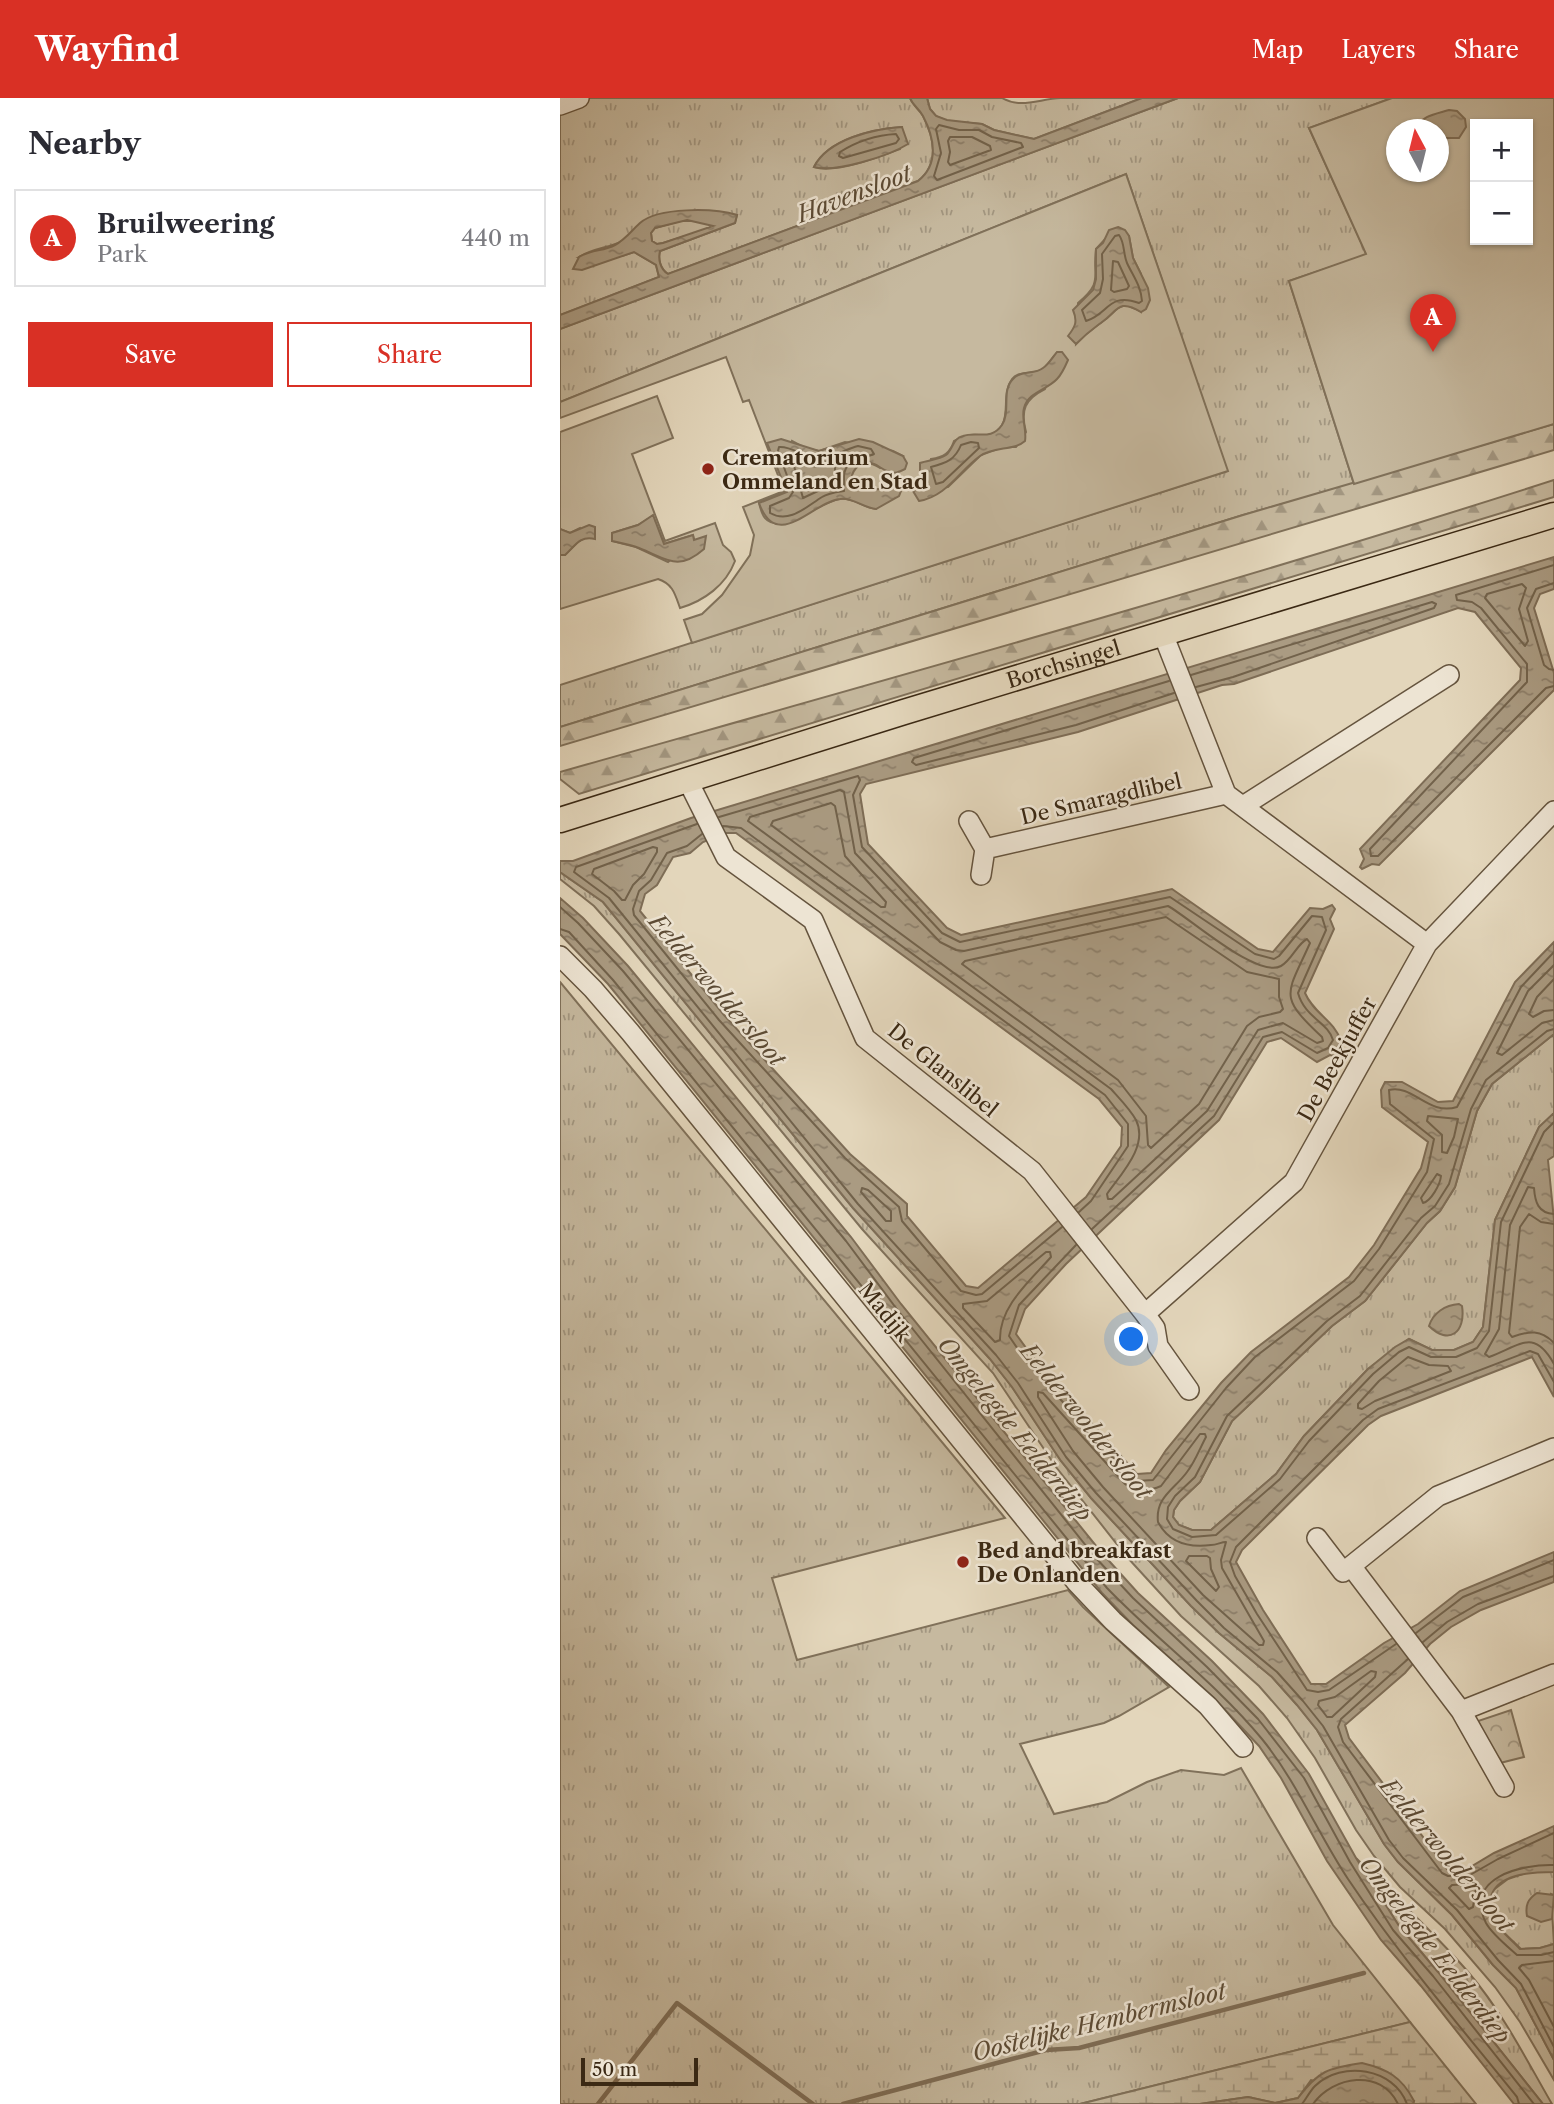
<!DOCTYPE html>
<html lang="en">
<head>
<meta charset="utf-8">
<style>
	body { margin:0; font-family:"Libre Caslon Text",serif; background:#f7f7f7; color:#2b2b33 }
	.controls { position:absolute; right:21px; top:21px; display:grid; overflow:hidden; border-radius:0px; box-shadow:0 2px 5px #0004 }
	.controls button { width:63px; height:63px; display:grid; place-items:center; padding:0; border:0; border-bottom:2px solid #e1e1e2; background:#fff; color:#2b2b33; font:35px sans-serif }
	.compass { position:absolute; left:826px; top:21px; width:63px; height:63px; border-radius:50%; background:#fff; box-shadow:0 2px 5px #0004; rotate:353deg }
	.scale { position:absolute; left:21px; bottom:18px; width:117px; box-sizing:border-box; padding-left:7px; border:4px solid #3b2914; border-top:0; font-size:19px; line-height:24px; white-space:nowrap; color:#3b2914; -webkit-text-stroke:5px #ede4d3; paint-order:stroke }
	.you { position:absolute; left:572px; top:1242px; width:24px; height:24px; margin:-18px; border:5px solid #fff; border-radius:50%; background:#1a73e8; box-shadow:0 0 0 10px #1a73e833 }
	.badge { display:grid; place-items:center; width:46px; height:46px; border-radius:50%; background:#d93025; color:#fff; font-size:23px; font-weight:700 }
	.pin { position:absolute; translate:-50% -58px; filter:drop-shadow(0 2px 4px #0008) }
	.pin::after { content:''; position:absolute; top:37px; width:24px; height:21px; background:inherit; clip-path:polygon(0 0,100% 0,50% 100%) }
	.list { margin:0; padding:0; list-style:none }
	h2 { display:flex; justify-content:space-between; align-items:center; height:91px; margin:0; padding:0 28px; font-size:30px }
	h2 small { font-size:23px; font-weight:400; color:#7c7c81 }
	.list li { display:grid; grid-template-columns:46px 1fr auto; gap:21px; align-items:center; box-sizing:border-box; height:98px; margin:0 14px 14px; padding:0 14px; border:2px solid #e1e1e2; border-radius:0px }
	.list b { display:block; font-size:26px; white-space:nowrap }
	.list p { margin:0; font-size:23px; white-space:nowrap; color:#7c7c81 }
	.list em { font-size:23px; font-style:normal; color:#7c7c81 }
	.actions { display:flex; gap:14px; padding:21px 28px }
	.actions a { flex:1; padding:16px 0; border:2px solid #d93025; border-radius:0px; text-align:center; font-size:24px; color:#d93025 }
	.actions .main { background:#d93025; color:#fff }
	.map { position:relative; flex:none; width:994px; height:2006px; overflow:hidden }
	header { display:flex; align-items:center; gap:42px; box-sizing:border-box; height:98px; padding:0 35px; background:#d93025; color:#fff }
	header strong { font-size:33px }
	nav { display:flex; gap:38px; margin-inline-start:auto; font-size:24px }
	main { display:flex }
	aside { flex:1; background:#fff }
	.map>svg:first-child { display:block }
	.grass { fill:url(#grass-tufts); stroke:#80715a; stroke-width:2; fill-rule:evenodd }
	.forest { fill:url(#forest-firs); stroke:#80715a; stroke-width:2 }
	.wetland { fill:url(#wetland-marsh); stroke:#80715a; stroke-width:2 }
	.park { fill:url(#park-crowns); stroke:#80715a; stroke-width:2 }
	.garden { fill:#c6b99f; stroke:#80715a; stroke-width:2; fill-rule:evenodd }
	.water { fill:url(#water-ripples); stroke:#7e6d56; stroke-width:2; fill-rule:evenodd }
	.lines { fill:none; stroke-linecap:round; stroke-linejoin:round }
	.shore { stroke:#72624b; stroke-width:2 }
	.stream { stroke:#7e6d56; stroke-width:4.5 }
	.minor-casing { stroke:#65543e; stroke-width:22 }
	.major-casing { stroke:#3b2914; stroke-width:27 }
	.minor { stroke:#ede4d3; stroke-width:19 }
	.major { stroke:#e3d6bb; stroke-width:24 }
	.poi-dot { fill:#8f2418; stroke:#ede4d3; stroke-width:2.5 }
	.labels { text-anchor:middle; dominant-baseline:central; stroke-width:5; stroke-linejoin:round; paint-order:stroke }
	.poi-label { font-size:21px; font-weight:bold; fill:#3b2914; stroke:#ede4d3; text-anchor:start }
	.street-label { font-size:21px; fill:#3b2914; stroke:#ede4d3 }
	.water-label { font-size:23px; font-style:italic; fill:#5c4b35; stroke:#ede4d3 }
</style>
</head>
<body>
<header>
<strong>Wayfind</strong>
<nav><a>Map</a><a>Layers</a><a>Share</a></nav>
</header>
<main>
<aside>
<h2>Nearby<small></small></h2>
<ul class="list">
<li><span class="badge">A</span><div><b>Bruilweering</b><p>Park</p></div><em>440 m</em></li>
</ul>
<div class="actions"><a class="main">Save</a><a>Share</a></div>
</aside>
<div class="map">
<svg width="994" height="2006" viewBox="0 0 994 2006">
	<defs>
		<pattern id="grass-tufts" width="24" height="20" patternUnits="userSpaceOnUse" patternTransform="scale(1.75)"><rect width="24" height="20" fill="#c6b99f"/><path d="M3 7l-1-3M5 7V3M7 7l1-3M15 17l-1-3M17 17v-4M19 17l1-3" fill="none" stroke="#a29680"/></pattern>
		<pattern id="forest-firs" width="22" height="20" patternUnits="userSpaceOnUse" patternTransform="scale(1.75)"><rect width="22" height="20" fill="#c6b99f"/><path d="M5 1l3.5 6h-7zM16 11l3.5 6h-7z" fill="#a29680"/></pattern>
		<pattern id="wetland-marsh" width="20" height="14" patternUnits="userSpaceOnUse" patternTransform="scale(1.75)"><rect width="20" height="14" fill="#c6b99f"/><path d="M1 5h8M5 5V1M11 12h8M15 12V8" fill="none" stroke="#a29680"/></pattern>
		<pattern id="park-crowns" width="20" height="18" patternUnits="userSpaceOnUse" patternTransform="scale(1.75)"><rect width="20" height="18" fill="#c6b99f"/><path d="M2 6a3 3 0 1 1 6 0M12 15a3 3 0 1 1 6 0" fill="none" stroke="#a29680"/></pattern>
		<pattern id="water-ripples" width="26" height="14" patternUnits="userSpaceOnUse" patternTransform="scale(1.75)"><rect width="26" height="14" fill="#aa9b82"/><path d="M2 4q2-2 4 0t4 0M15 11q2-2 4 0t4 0" fill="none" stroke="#8c7e69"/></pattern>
	</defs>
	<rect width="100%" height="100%" fill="#e3d6bb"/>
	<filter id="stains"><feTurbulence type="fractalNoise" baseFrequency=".00286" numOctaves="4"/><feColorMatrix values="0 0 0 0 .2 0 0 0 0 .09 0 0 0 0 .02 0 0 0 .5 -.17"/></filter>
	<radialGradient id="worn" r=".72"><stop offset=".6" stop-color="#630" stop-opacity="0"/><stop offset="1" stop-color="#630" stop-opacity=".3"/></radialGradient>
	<path class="grass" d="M0,0H350C353,8 359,11 363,18C374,39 380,66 358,83L108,176C100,171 98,161 100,153L175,125L177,117L157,114L80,126C62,153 42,145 19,159L62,158L74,154L96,167L99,179L0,217ZM342,29L340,51C319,59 275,76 254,69C268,41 313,31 342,29Z
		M367,0H442C461,11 479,1 500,0C527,0 555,0 582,0L474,41L434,32L422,26L387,23L376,18L370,11Z
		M618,0H832L749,30L807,157L729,183L794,386L683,417L0,629V587L667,373L566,76L0,304V231Z
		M120,123H136L153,127L145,132L103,145L97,146L92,143L91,135L95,130Z
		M0,774L43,804L293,1110L430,1261L452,1289L501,1363L531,1400L631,1508L659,1535L712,1579L737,1607L757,1632L824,1746L838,1764L892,1817L933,1867L956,1890L994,1962V1982L960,1924L935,1889L885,1831L840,1789L814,1758L796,1732L755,1660L727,1620L699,1588L621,1518L567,1459L496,1369L433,1275L302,1131L59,836L34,808L0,781Z
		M0,884L445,1420L212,1480L237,1562L508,1492L523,1509L609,1589L559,1618L544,1625L460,1646L494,1716L547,1704L587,1684L621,1672L664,1677L681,1670L773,1827L850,1924L520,2006H0Z
		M994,936V1015L979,1029L935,1122L923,1229L913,1244L894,1252H872L849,1241L808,1271L744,1338L716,1376L651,1432H632L619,1427L613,1419L614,1412L620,1403L640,1384L672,1323L772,1228L805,1203L867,1125L880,1113L895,1089L917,1013L932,986Z
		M796,1760C834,1798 874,1834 909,1875C943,1915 966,1961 992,2006H983L878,1874L839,1828Z
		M969,1774H994V1797L991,1796L994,1846L980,1850L961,1851C941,1831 925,1823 932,1793L948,1781Z"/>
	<path class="forest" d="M994,326V352L0,648V629L683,417Z
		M994,382V399L19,696L0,681V674C332,580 665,488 994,382Z"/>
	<path class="wetland" d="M850,1924L916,2006H853L854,2003L751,1982L738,2000L715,2005L688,1999L640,2006H520Z"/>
	<path class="park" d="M951,1612L964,1659L936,1666L918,1623Z"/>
	<path class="garden" d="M832,0H994V326L794,386L729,183L806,156L749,30ZM915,26H968V142H915ZM836,32H878V74H836Z
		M566,76L668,373L132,545L124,522L142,516L162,497L190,457L194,437L183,409L224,393L189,302L183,304L166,259L0,320V304ZM569,138L573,160L581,176V214C558,200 558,213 542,224C530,233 527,234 516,246L518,205C544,183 532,180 536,151L547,139ZM497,254L485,291C465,301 460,312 466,334L456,349H443L421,357L388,389L353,393L363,390L368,384L366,379L371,361C384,359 390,355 394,343C399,341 405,338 410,337C418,336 424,339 432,336C455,325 439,298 452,281C459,272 473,277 483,271C488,267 493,259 497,254ZM232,343L245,350L259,353L285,344L333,353L343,358L320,370C303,359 288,368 292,388L312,392L336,389L316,411C304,410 293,399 280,401C262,402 222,439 205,420C202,417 200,409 199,405L227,394Z
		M97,298L113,340L72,356L105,443L155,425L163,447L171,454L175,463C166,487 144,503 120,510C115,496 113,486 98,481L0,511V457H5L18,444L27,439L20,430L10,435L0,431V334ZM93,418L104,446L133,437L134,442L108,464L76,449L52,443V435L78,427Z"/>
	<path class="water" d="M350,0H367L370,11L376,18L387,22L422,26L434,32L474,41L582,0H618L0,231V217L99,179L96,167L74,154L22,172L13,171L19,159C30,152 44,153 55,147C66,141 71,133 80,125C98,109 154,110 177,117L175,125L100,153C98,161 100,171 108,176L358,83C380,66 374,39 363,18C359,10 353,8 350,0ZM127,122L153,128L103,145L97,146L92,143L91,135L95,130Z
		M889,12L897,13L905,21L906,29L899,40H879L878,32L856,31C862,17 876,16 889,12Z
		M342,29L348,46C329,58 275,75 254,69C268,41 313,31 342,29Z
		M558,129L565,132L569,138L573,160L588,190L590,202L586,211L581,214C558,200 558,213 542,224C530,233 527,235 516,246L508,238C515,229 518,224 513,212L533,192L536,181V151L543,145L549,132Z
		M497,254H502L508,262C505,269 502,276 497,281C487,292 468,294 464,310C461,321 467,331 465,343C454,353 434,348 420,358C398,374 387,398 359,403L353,393L363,390L368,384L366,379L360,374V365C368,362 379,362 386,357C393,351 393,340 403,338C417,333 431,343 442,327C451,313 441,293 453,281C461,272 474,277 483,270C488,267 493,259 497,254Z
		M221,341L259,353L299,341L313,344L343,358L347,365L345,371C339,374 335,376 329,374C323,372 319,368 314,366C298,360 289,376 292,388L312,392L336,389L341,393L339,398L316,411C304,410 292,399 280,401C252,404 217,455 199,405L227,394L207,345Z
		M93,417L104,446L133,437L134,442L146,438L144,451C118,474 107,461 79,450C71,447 61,445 52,443V435L78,427Z
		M29,427L35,429V441C20,437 15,448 5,457H0V431L10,435Z
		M994,459V491L980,496L974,510L994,575V592L819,767L812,766L802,771L800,769L804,761L800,751L960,582L961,570L915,514L898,510L674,586L662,587L518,634L306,686L300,696L308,746L387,830L401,837L612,791L698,851L713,854L750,810L763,811L772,807L775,811L770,821L774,831L745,895C754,916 774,922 781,943L776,952L780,960L770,957L757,964L721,940L707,944L659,1022L506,1166L465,1211L456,1236L472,1258L577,1376L591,1375L606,1352L661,1285L691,1254L789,1179L814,1147L861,1070L868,1044L822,1009L821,992L825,984H842L878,1004L893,1003L955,884L994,844V936L932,986L917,1013L895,1089L880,1113L867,1125L805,1203L772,1228L672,1323L640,1384L620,1403L614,1412L613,1419L619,1427L632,1432H651L716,1376L744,1338L808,1271L835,1249L849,1241L872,1252H894L913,1244L923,1229L935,1122L979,1029L994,1015V1058L988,1062L994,1122V1299L972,1259L821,1318L808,1327L682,1452L676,1464L703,1512L751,1586H766L824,1545L858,1526L900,1493L994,1454V1484L921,1512L891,1529L870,1546L845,1575L785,1627L789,1640L887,1771H907L934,1755L994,1728V1774C972,1774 935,1775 930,1802C928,1809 930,1818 934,1823C940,1833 952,1842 960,1851L980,1850L994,1846V1962L956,1890L933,1867L892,1817L838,1764L824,1746L757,1632L737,1607L712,1579L659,1535L631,1508L531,1400L501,1363L452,1289L430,1261L293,1110L43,804L0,774V763H13L131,720ZM166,735H176L539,1001L562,1029L561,1048L526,1099L418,1190L406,1188L347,1118V1106L290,1056L164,917L80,813L85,796L97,787L113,759L130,755L143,744Z
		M0,800L23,820L68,868L291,1139L341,1206L541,1454L578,1495L652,1563L703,1616L749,1676L796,1760L839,1828L878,1874L983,2006H954L861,1888L821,1842L767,1763L721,1680L699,1648L653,1599L573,1527L542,1495L48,886L0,836Z
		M899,1206L902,1208C906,1234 889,1248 869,1228C873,1215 885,1207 899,1206Z
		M977,1795L994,1797L992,1821L981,1824L967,1818C965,1807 968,1801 977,1795Z
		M802,1965C827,1971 842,1979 854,2003L853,2006H640L688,1999L715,2005L738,2000C758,1973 768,1970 802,1965Z"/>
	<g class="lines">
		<path class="shore" d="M379,27L399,32H419L432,39L461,45L463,49L377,82L374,78L381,55L376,31Z
			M336,36L339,41L336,45L283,60L279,58L280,54C296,44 317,37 336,36Z
			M390,39H412L430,48L431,52L390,67L388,64L390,54L388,43Z
			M559,137C565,145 563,156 567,165C573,178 581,188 582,203L579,205C548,194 549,216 526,223L522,212L540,195L543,181L542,156L555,138Z
			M553,163L558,164L569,188L567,191L554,194L551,192Z
			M411,344L418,345L419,350L383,384L376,386L371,369C386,365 395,362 401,347Z
			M298,348L311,351L314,356C303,361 283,361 284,380C284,385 284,388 284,393C277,394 268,395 262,399C246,409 229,426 210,415V408L229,400L233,394L218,353L219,349C233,348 244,360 258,360C272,361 285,351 298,348Z
			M238,364L257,369L275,367V385L243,400L234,368Z
			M994,467L896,497L897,502L912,504L921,510L967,566V584L810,751L811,758H818L986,590L994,588
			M994,485L976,491L967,510L984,567L989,571L994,572
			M962,486L966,490L959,511L968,543L965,548L925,500L927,496Z
			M631,577L872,504L876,506L874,510L673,579L636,589
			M609,583L354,660L352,664L356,667L516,627L614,595
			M280,692L284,694L295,755L380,844L396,852L404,853L608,808C630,820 697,881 721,868C732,862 737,846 747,841L750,845C727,897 717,897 762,939L763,943L757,945L723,925L698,932L647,1013L552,1101H548L547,1096C560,1077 589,1048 576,1022C570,1011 559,1000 551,991L188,723L190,719Z
			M271,705L275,708L285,758L326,804L325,809H321L211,727L213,723Z
			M159,719L298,678L300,682L293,697L302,749L382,835L400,844L610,799L695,856L714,861L719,858L752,818L762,819L766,832L738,895C745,920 768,924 773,942L768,950L757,955L722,934L703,939L654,1018L532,1131
			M137,726L16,769L14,774L49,800L298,1106L436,1257L458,1285L506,1359L536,1395L637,1503L664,1530L717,1574L743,1603L763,1628L829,1742L843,1760L897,1812L938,1862L961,1886L994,1949
			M163,728L181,730L545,997L568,1026V1048L531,1103L519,1114
			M142,736L127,748L107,755L91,782L79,793L73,811L74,817L159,922L285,1060L339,1109L342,1123L401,1193L416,1197L422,1196L502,1129
			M93,749L97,750V754L84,776L73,787L65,802H62L54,793L32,776L34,771Z
			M0,809L18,825L63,873L286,1143L336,1210L535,1459L573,1500L647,1569L698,1621L744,1680L790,1764L833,1832L873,1878L974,2006
			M606,819L687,874L719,881V899L723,911L720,914L699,919L687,928L639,1006L591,1050L588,1047L586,1018L558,982L402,866L405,863Z
			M0,831L9,834L53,882L547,1490C597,1542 656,1585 702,1641C737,1684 758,1736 788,1781C839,1857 899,1927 957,1999L959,2006
			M994,867L968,893L937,955L942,957L982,925L994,922
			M994,881L977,899L969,916L973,919L984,913L994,912
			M994,931L987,933L926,982L911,1011L889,1086L875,1108L861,1120L800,1198L767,1223L667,1318L635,1379L615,1398L608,1409L607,1421L613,1431L632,1439L656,1437L720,1381L749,1343L813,1276L839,1254L849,1249L871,1259H896L917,1250L929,1233L941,1124L984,1034L994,1024
			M868,1018L898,1021L894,1039L887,1055L882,1054V1037L867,1023Z
			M877,1076L881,1078C880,1087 871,1103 863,1105L861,1100Z
			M302,1090L308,1092L331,1113V1123H326L301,1094Z
			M994,1116C978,1115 975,1104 974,1090L968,1089L950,1127L939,1231L925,1256L929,1259C961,1247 974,1230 994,1266
			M994,1126L981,1124L969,1116L960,1129L949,1235L952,1239C969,1233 981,1231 994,1245
			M516,1147L459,1207L449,1238L466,1263L571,1380L576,1383L593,1382L666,1290L695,1259L794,1183L819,1151L867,1074L874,1041L830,1006L829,992C853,986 868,1018 897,1009L961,889L994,854
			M486,1154H490L491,1159C471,1182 439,1208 440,1242L435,1244L403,1210V1206L427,1203Z
			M848,1259L869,1267L888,1268L891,1273L815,1303L802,1311L798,1310V1306L819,1283Z
			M478,1294L483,1295L565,1386C575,1394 590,1393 601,1388L640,1336H645L646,1339C640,1350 635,1364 627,1374C615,1391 595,1399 598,1424C609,1445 628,1450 651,1447C657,1447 661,1444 666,1444L661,1462L662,1470L704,1543L703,1547H699L643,1497L543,1389L513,1353L478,1299Z
			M647,1458L650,1460L651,1471L659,1489L656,1493L626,1463L629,1458Z
			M856,1535L903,1499L994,1462
			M863,1544L887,1524L918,1506L994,1478
			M836,1546L769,1592L758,1594L747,1592L697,1516L675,1478L670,1464L676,1449L803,1322L818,1311L970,1253L978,1256L994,1284
			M848,1561L781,1621L778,1629L783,1644L882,1775L888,1778L910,1777L938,1761L994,1735
			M811,1573L816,1574L815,1579L772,1619H767L758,1607L759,1603L775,1599Z
			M994,1767C963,1766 903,1779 926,1825C932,1836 947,1848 957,1857H981L994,1854
			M913,1786L916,1790L913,1809L909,1811L889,1790L892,1787Z
			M994,1863L962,1867L959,1870L969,1882L994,1929
			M742,2006C746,2001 750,1993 755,1988C782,1962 834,1970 847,2006
			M753,2006C773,1978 821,1970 838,2006"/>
		<path class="stream" d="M38,2006L117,1905L253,2006
			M283,2006L486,1952L519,1950L804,1875"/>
		<defs>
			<path id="minor" d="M0,7L19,0
				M603,536L666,696L867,846
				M127,681L166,759L253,822L305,940L472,1073L585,1216L595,1230L598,1248L629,1292
				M683,708L889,577
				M409,723L425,751L421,777
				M425,751L666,696
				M0,858L33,891L70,934L517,1485L553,1523L648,1608L683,1649
				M585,1216L734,1084L867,846L994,713
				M757,1440L783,1474L791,1468L901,1613L994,1576
				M791,1468L878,1398L994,1350
				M901,1613L944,1689"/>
			<g id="major">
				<path id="s1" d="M0,722L344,614L994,417"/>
			</g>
		</defs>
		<use href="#minor" class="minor-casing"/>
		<use href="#major" class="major-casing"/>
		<use href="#minor" class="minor"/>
		<use href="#major" class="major"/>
	</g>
	<g class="poi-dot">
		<circle cx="148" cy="371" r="7"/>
		<circle cx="403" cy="1464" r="7"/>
	</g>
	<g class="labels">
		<g class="poi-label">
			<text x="162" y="359">Crematorium<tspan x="162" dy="24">Ommeland en Stad</tspan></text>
			<text x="417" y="1452">Bed and breakfast<tspan x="417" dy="24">De Onlanden</tspan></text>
		</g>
		<g class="street-label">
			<text stroke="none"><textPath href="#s1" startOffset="527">Borchsingel</textPath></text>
			<text transform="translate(541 701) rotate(-13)">De Smaragdlibel</text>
			<text transform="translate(777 961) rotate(-61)">De Beekjuffer</text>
			<text transform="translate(383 972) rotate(39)">De Glanslibel</text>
			<text transform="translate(325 1214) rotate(51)">Madijk</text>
		</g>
		<g class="water-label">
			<text transform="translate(294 96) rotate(-21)">Havensloot</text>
			<text transform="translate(157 892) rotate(49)">Eelderwoldersloot</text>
			<text transform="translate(526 1323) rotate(51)">Eelderwoldersloot</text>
			<text transform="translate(455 1331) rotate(51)">Omgelegde Eelderdiep</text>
			<text transform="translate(887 1757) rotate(50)">Eelderwoldersloot</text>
			<text transform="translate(875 1852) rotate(52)">Omgelegde Eelderdiep</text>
			<text transform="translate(539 1924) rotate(-14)">Oostelijke Hembermsloot</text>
		</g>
	</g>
	<rect width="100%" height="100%" filter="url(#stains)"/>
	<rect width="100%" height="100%" fill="url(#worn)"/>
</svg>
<div class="controls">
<button>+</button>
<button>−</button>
</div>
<svg class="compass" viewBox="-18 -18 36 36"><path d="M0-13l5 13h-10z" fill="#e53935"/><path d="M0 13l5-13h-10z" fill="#7c7c81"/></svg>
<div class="scale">50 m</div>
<div class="you"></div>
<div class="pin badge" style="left:873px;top:254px">A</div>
</div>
</main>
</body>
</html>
